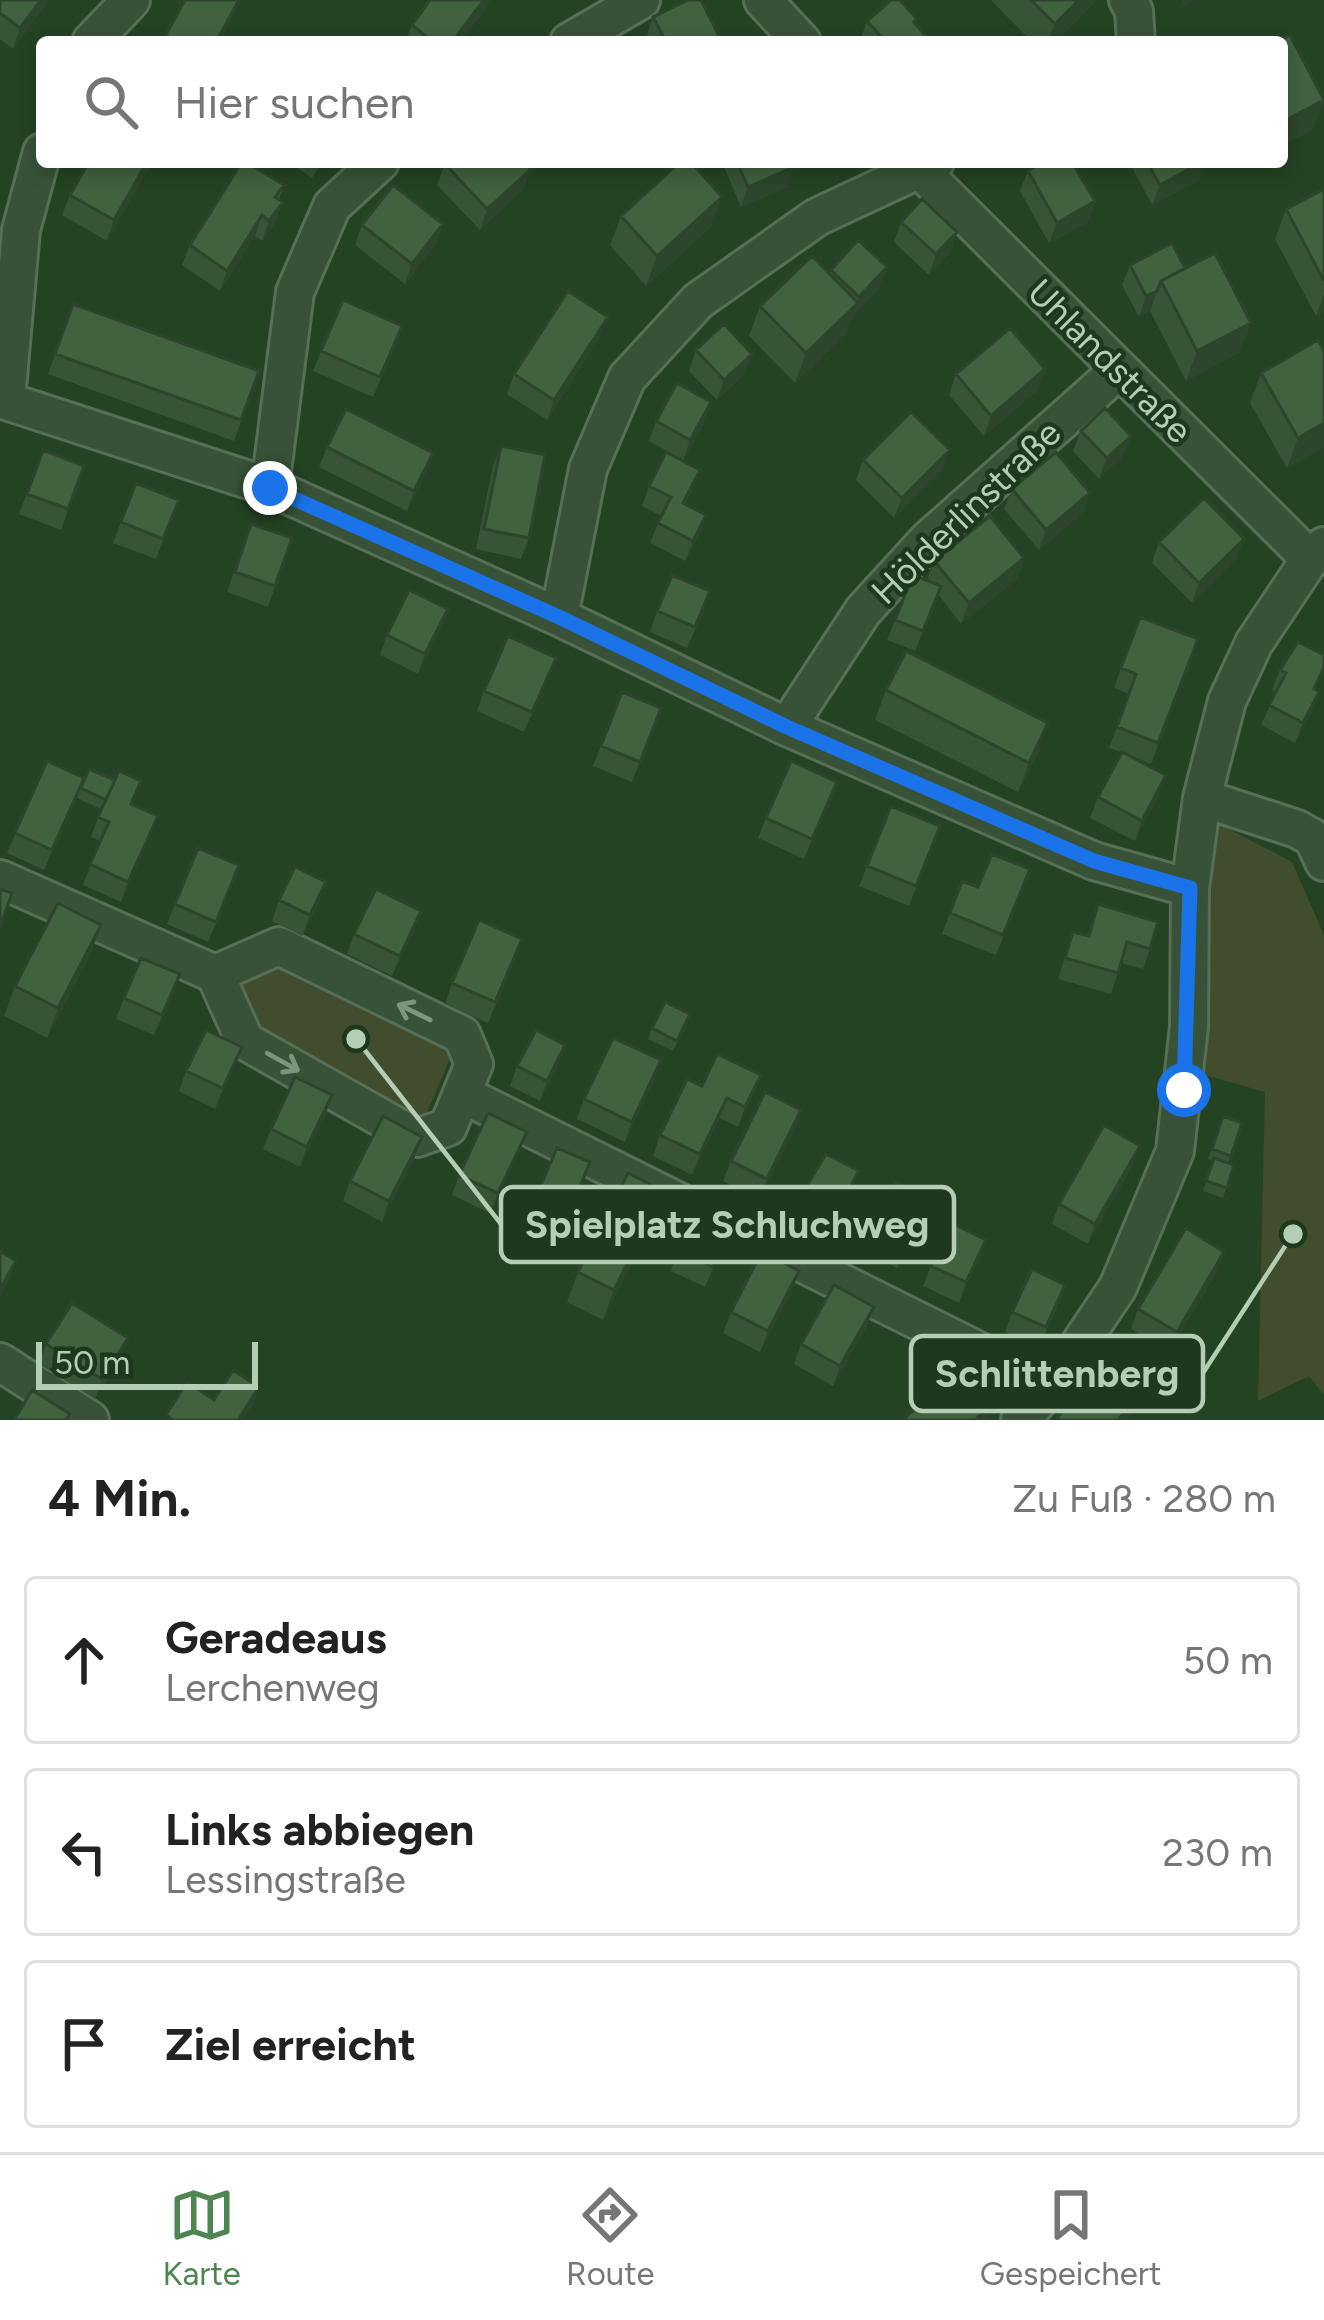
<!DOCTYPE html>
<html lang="de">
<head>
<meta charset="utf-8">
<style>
	body { margin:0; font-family:Figtree,sans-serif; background:#f6f6f6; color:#222 }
	.scale { position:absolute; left:36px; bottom:30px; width:222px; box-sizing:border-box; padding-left:12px; border:6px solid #b5ccb5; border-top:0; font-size:33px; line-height:42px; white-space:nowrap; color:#b5ccb5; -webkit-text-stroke:9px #1d381d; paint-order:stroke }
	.stop { position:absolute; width:36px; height:36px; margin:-27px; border:9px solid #1a73e8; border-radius:50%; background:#fff }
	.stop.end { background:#1a73e8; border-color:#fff; box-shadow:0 3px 12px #0008 }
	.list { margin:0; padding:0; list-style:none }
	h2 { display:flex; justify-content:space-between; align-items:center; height:156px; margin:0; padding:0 48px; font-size:51px }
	h2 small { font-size:39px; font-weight:400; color:#767676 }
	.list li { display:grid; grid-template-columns:78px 1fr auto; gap:36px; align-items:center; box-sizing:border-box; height:168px; margin:0 24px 24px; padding:0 24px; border:3px solid #e0e0e0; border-radius:12px }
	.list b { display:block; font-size:45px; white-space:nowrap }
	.list p { margin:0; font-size:39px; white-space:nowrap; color:#767676 }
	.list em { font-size:39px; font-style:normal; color:#767676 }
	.icon { flex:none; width:66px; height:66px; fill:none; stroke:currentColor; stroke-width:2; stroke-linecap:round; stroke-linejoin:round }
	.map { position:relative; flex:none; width:1324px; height:1420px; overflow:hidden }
	.search { position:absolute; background:#fff; box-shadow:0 6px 18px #0003; left:36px; right:36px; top:36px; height:132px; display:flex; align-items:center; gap:30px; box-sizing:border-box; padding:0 42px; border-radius:12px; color:#767676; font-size:45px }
	.sheet { height:732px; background:#fff }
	nav { display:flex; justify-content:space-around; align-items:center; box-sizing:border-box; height:168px; border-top:3px solid #e0e0e0; background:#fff; font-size:33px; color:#767676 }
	nav a { display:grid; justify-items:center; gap:6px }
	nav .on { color:#4f8550 }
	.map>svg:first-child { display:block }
	.green { fill:#414d2d }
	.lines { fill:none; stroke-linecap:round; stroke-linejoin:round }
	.minor-casing { stroke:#566f56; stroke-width:42 }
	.minor { stroke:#385238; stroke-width:36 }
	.wall { fill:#375436 }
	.shaded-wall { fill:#2d452c }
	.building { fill:#40623f; stroke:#2d452c; stroke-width:3 }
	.oneway { stroke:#7d957d }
	.route { stroke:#1a73e8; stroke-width:15 }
	.labels { text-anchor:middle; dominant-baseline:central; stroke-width:9; stroke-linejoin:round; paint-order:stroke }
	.street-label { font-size:36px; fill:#b5ccb5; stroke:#1d381d }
	.leader { fill:none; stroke:#b5ccb5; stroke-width:4.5 }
	.callout-dot { fill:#b5ccb5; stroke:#1d381d; stroke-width:4.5 }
	.callout { fill:#1d381d; stroke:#b5ccb5; stroke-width:4.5 }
	.callout-label { font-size:39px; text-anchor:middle; font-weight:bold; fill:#b5ccb5 }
</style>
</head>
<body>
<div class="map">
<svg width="1324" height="1420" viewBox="0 0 1324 1420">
	<rect width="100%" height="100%" fill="#244323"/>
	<path class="green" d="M1213,821L1292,862L1324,935V1395L1309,1376L1258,1401L1265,1092L1205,1075Z
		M284,958L456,1044L421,1127L256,1035L229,980Z"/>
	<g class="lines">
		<defs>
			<path id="minor" d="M763,0L802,42
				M1128,0L1134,11L1136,42
				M91,42L131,0
				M569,42L641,0
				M912,162L1310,559
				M0,399L270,487L559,617L787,727L1094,861L1190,888
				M6,400L21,230L42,152
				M270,487L295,292L332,206L380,162
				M559,617L588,469L627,378L698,301L817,217L935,162
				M787,727L863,611L928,540L1119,370
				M1202,798L1297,829L1313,838L1324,862
				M0,879L215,974L245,1041L417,1138L448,1127L474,1064L462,1035L279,946L215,974
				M462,1094L1051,1387
				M0,1362L90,1420
				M1020,1420L1051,1387L1118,1287L1175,1151L1189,1027L1190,888L1202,798L1227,701L1254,643L1310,559L1324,546"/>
		</defs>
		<use href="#minor" class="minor-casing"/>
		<use href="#minor" class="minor"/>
	</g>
	<path class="wall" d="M0,0H49L13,49L0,39Z
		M492,0L460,42H405L412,25Z
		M991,0H1097L1056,42H1032Z
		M653,17L722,42H648L646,38Z
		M917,19L915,24L931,42L860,41L867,21Z
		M89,162H152L107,241L62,215L70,195Z
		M289,162H322L312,178Z
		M722,162H792L787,187L741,207Z
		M1129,162H1205L1199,180L1152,205Z
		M445,164L531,169L523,189L480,230L437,185Z
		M1028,171L1095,201L1088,222L1049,243L1020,191Z
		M284,185L279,199L276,222L262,241L255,236L220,291L182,265L190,245Z
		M1324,189V312L1316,316L1275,239L1286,209Z
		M621,216L711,227L646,286L610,245Z
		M901,222L957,232L950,253L929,275L894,242Z
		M443,224L436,244L405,284L355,245L362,225Z
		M1130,265L1185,268L1251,323L1240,352L1186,381L1150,311L1139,317L1122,285Z
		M831,270L880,288L853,316L847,333L795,383L749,336L760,306L829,274Z
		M73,304L259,371L234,441L48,374Z
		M608,317L600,337L547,420L507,394L514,374Z
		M395,346L373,397L313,371L321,351Z
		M696,350L745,374L717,400L689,371Z
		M1045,369L1038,390L984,436L949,395L956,374Z
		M1261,373L1324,447L1287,468L1250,403Z
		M656,421L704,423L683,460L649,441Z
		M1081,431L1131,436L1123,456L1099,479L1073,451Z
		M501,446L529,538L521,559L476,549L493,466Z
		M327,447L426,473L407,511L319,467Z
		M43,450L84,466L61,530L19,514Z
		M863,460L943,470L894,518L856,480Z
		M649,486L692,490L685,504L699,535L685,561L650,543L661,516L642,506Z
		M1012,489L1090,493L1083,513L1039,550L1004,509Z
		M179,500L156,559L113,543L121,522Z
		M251,524L292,538L268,607L227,592Z
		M1159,542L1236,559L1192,603L1152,563Z
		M1024,558L1017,579L961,624L938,594L915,651L887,640L913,575L927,580L934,561Z
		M448,609L440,629L418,674L380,655L387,635Z
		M657,611L703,612L687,648L650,632Z
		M1198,639L1151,764L1124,753L1159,795L1135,841L1090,818L1098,797L1121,752L1109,748L1129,694L1114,688L1121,668Z
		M556,658L524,732L477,711L484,691Z
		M1280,670L1319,692L1312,712L1295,743L1261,725L1276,692L1272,690Z
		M886,690L1038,753L1018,792L875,720Z
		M622,692L661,708L632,782L593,766Z
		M47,761L158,816L121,902L83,885L100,841L91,837L101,809L77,798L44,870L7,853Z
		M830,803L804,859L758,838L766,818Z
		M891,806L940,826L909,906L859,886Z
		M962,881L978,887L1023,889L996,955L942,934Z
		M232,885L208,942L167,924L175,904Z
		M279,900L319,902L302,936L272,921Z
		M1098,904L1150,949L1143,969L1121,963L1111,994L1058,979L1073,932L1087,936Z
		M101,925L90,955L47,1038L4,1016L15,986Z
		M414,931L392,976L347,954L354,934Z
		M515,959L488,1023L445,1004L452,983Z
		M172,995L154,1035L116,1019L124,998Z
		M687,1025L673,1051L648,1039L652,1028Z
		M242,1047L215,1109L179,1091L186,1071Z
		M558,1065L540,1101L510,1086L517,1066Z
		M761,1075L738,1127L719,1118L692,1175L653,1156L660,1135L702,1086Z
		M654,1080L625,1142L577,1119L584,1099Z
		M332,1095L325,1116L300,1167L263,1149L271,1129Z
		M801,1110L794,1131L759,1200L723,1181L731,1161Z
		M1223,1116L1242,1123L1228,1163L1234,1165L1223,1198L1203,1191L1213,1161L1208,1159Z
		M527,1132L490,1213L452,1195L459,1175Z
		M415,1157L382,1222L343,1201L350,1181Z
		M1132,1166L1088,1244L1052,1224L1059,1204Z
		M583,1183L565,1227L531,1213L538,1192Z
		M852,1191L825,1237L791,1219L799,1199Z
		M930,1201L922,1221L897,1268L863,1249L870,1229Z
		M653,1221L603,1320L567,1302L578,1272Z
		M730,1229L705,1287L671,1271L678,1250Z
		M986,1240L959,1303L923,1286L931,1266Z
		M1217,1272L1169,1352L1131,1329L1138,1309Z
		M792,1291L760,1352L723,1333L731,1312Z
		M1058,1305L1039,1347L1005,1332L1012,1312Z
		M874,1307L866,1328L833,1386L794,1364L801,1344Z
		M46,1344L120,1359L95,1399L39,1364Z"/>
	<path class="shaded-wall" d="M41,0H49L13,49L20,28Z
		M239,0H242L220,42H216Z
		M484,0H492L460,42H452Z
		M1079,0H1097L1056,42H1048L1055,24Z
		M1182,0H1194L1179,10Z
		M1324,100L1313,130L1282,146V122Z
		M147,162H152L107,241L114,220Z
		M1202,162H1205L1199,180L1152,205L1160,185Z
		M794,167L787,187L741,207L748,187Z
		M531,169L523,189L480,230L487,209Z
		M722,197L711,227L646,286L657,256Z
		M1095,201L1088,222L1049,243L1057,223Z
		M283,202L276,222L262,241L269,221Z
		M262,215L255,236L220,291L227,271Z
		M443,224L436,244L405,284L412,264Z
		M957,232L950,253L929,275L936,254Z
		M887,267L880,288L853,316L847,333L795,383L806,353L857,304L859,297Z
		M1157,291L1150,311L1139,317L1146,296Z
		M1324,294V312L1316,316Z
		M608,317L600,337L547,420L554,400Z
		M1251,323L1240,352L1186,381L1197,351Z
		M752,354L745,374L717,400L724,380Z
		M1045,369L1038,390L984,436L991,416Z
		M711,402L704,423L683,460L690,440Z
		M1324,423V447L1287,468L1298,438Z
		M1131,436L1123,456L1099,479L1107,458Z
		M950,450L943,470L894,518L902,498Z
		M433,453L426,473L407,511L414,491Z
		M1090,493L1083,513L1039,550L1046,530Z
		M706,515L699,535L685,561L693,541Z
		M1244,539L1236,559L1192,603L1199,583Z
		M1024,558L1017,579L961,624L969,603Z
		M448,609L440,629L418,674L425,654Z
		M1319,692L1312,712L1295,743L1303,723Z
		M1048,723L1038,753L1018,792L1029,763Z
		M1166,775L1159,795L1135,841L1142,821Z
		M84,778L77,798L44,870L52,850Z
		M837,782L830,803L804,859L812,839Z
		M158,816L150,837L121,902L128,882Z
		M326,882L319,902L302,936L310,915Z
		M421,911L414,931L392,976L400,956Z
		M101,925L90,955L47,1038L58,1008Z
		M565,1045L558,1065L540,1101L547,1081Z
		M242,1047L235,1067L215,1109L223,1088Z
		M661,1060L654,1080L625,1142L632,1122Z
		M761,1075L753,1095L738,1127L745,1107Z
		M332,1095L325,1116L300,1167L307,1147Z
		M727,1098L719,1118L692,1175L700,1154Z
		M801,1110L794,1131L759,1200L767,1179Z
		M527,1132L519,1152L490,1213L498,1193Z
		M422,1137L415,1157L382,1222L389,1201Z
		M1140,1146L1132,1166L1088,1244L1095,1224Z
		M859,1171L852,1191L825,1237L833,1217Z
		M663,1191L653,1221L603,1320L614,1290Z
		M930,1201L922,1221L897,1268L904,1248Z
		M986,1240L979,1260L959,1303L966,1282Z
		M1224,1252L1217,1272L1169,1352L1177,1332Z
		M16,1261L9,1282L0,1297V1289Z
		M799,1271L792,1291L760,1352L768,1331Z
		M874,1307L866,1328L833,1386L840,1366Z
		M128,1338L120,1359L95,1399L102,1379Z
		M1146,1386L1139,1406L1127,1420H1118Z
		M259,1387L252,1407L243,1420H238Z
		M994,1403L988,1420H975Z"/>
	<path class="building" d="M0,0H41L20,28L0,13Z
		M185,0H239L216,42H162Z
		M430,0H484L452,42H433L412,25Z
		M688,0H701L722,42H666L653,17Z
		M891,0H900L917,19L914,22L931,42H886L867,21Z
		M1031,0H1079L1055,24Z
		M1290,35L1324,100L1282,122V42H1276Z
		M89,162H147L114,220L70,195Z
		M242,162H246L284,185L275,197L283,202L269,221L262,215L227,271L190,245Z
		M447,162H524L531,169L487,209L445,164Z
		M680,162H691L722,197L657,256L621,216Z
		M737,162H792L794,167L748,187Z
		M1043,162H1072L1095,201L1057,223L1028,171Z
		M1147,162H1202L1160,185Z
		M393,185L443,224L412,264L362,225Z
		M1324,189V281L1286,209Z
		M922,199L957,232L936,254L901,222Z
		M858,240L887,267L859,297L831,270Z
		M1172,243L1185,268L1161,281L1157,291L1146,296L1130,265Z
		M1215,253L1251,323L1197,351L1161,281Z
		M812,256L858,303L806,353L760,306Z
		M568,291L608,317L554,400L514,374Z
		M343,300L402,326L380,377L321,351Z
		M73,304L259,371L241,420L55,354Z
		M724,324L752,354L724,380L696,350Z
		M1010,328L1045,369L991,416L956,374Z
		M1318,340L1324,351V423L1298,438L1261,373Z
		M677,383L711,402L690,440L656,421Z
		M1105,408L1131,436L1107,458L1081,431Z
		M346,409L433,453L414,491L327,447Z
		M911,412L950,450L902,498L863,460Z
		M501,446L545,455L529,538L484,529Z
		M43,450L84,466L68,509L27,494Z
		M666,452L700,470L683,503L706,515L693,541L658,523L671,497L649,486Z
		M1056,452L1090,493L1046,530L1012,489Z
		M136,483L179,500L163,539L121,522Z
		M1204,498L1244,539L1199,583L1159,542Z
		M990,516L1024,558L969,603L934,561Z
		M251,524L292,538L275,586L235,572Z
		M672,575L710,591L695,627L657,611Z
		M913,575L941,586L923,631L895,620Z
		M409,590L448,609L425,654L387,635Z
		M1140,617L1198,639L1158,743L1117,727L1136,674L1121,668Z
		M508,636L556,658L532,712L484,691Z
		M1298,642L1324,655V667L1314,689L1319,692L1303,723L1269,705L1286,673L1280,670Z
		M906,651L1048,723L1029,763L886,690Z
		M622,692L661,708L640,762L601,746Z
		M1122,752L1166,775L1142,821L1098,797Z
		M47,761L84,778L52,850L15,833Z
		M791,761L837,782L812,839L766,818Z
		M89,769L115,780L106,800L81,788Z
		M119,771L141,781L131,804L158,816L128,882L90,864L109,822L98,817Z
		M891,806L940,826L916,886L867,866Z
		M198,848L239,865L216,922L175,904Z
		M992,854L1030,869L1003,935L950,913L962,881L978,887Z
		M295,867L326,882L310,915L279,900Z
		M0,889L12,893L0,928Z
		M376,889L421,911L400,956L354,934Z
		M58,903L101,925L58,1008L15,986Z
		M1098,904L1158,922L1150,949L1127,942L1118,973L1065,958L1073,932L1089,936Z
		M479,920L522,939L495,1002L452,983Z
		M141,958L180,974L162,1015L124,998Z
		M665,1002L690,1014L677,1041L652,1028Z
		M206,1030L242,1047L223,1088L186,1071Z
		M536,1030L565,1045L547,1081L517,1066Z
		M613,1038L661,1060L632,1122L584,1099Z
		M717,1054L761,1075L745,1107L727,1098L700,1154L660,1135L687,1079L702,1086Z
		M295,1077L332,1095L307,1147L271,1129Z
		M765,1092L801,1110L767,1179L731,1161Z
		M488,1113L527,1132L498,1193L459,1175Z
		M383,1116L422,1137L389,1201L350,1181Z
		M1223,1116L1242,1123L1231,1156L1212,1149Z
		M1104,1125L1140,1146L1095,1224L1059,1204Z
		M557,1148L590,1162L572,1206L538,1192Z
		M826,1154L859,1171L833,1217L799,1199Z
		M1214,1158L1234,1165L1227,1188L1206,1181Z
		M628,1173L663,1191L614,1290L578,1272Z
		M896,1182L930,1201L904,1248L870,1229Z
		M695,1213L730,1229L713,1267L678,1250Z
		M951,1223L986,1240L966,1282L931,1266Z
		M1186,1228L1224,1252L1177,1332L1138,1309Z
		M0,1251L16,1261L0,1289Z
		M762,1251L799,1271L768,1331L731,1312Z
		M1032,1269L1065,1285L1046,1327L1012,1312Z
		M834,1285L874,1307L840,1366L801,1344Z
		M72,1303L128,1338L102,1379L46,1344Z
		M1109,1355L1146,1386L1118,1420H1060L1057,1418Z
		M960,1367L994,1403L975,1420H903Z
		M233,1370L259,1387L238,1420H173L166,1415L187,1382L214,1400Z
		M32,1390L70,1414L66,1420H14Z"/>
	<defs><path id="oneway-shaft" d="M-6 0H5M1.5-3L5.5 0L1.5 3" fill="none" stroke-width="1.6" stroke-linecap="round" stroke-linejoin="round" transform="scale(3)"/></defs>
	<g class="oneway">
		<use href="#oneway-shaft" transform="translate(414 1012) rotate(-154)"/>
		<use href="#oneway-shaft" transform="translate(283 1062) rotate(29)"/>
	</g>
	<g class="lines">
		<path class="route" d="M270,488L559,617L787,727L1094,861L1190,888L1184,1090"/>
	</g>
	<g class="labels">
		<g class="street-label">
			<text transform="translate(1110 361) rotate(45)">Uhlandstraße</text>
			<text transform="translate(966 512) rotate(-44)">Hölderlinstraße</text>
		</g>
	</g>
	<path class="leader" d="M356 1039L501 1224M1293 1234L1203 1373"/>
	<g class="callout-dot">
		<circle cx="356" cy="1039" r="12"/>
		<circle cx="1293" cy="1234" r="12"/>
	</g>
	<g class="callout">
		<rect x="501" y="1187" width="453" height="75" rx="12"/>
		<rect x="911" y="1336" width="292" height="75" rx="12"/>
	</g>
	<g class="callout-label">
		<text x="727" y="1238">Spielplatz Schluchweg</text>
		<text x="1057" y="1387">Schlittenberg</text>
	</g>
</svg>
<div class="scale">50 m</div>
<div class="stop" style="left:1184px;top:1090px"></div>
<div class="stop end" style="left:270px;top:488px"></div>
<div class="search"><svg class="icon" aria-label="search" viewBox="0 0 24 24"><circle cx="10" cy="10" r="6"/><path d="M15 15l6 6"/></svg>Hier suchen</div>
</div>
<section class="sheet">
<h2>4 Min.<small>Zu Fuß · 280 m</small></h2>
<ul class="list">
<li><svg class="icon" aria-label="ahead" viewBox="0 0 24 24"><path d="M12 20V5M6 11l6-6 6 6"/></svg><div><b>Geradeaus</b><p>Lerchenweg</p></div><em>50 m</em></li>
<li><svg class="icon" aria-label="left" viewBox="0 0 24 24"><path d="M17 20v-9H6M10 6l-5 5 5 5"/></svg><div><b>Links abbiegen</b><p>Lessingstraße</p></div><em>230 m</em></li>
<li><svg class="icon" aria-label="arrive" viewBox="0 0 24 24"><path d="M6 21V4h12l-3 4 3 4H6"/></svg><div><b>Ziel erreicht</b></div></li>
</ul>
</section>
<nav>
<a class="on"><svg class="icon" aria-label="map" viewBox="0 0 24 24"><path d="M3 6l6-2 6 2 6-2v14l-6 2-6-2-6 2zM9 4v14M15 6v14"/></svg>Karte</a>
<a><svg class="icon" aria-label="directions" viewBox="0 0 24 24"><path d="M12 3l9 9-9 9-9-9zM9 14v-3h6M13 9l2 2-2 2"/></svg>Route</a>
<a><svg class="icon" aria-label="saved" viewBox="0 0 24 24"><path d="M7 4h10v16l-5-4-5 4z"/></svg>Gespeichert</a>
</nav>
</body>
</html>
